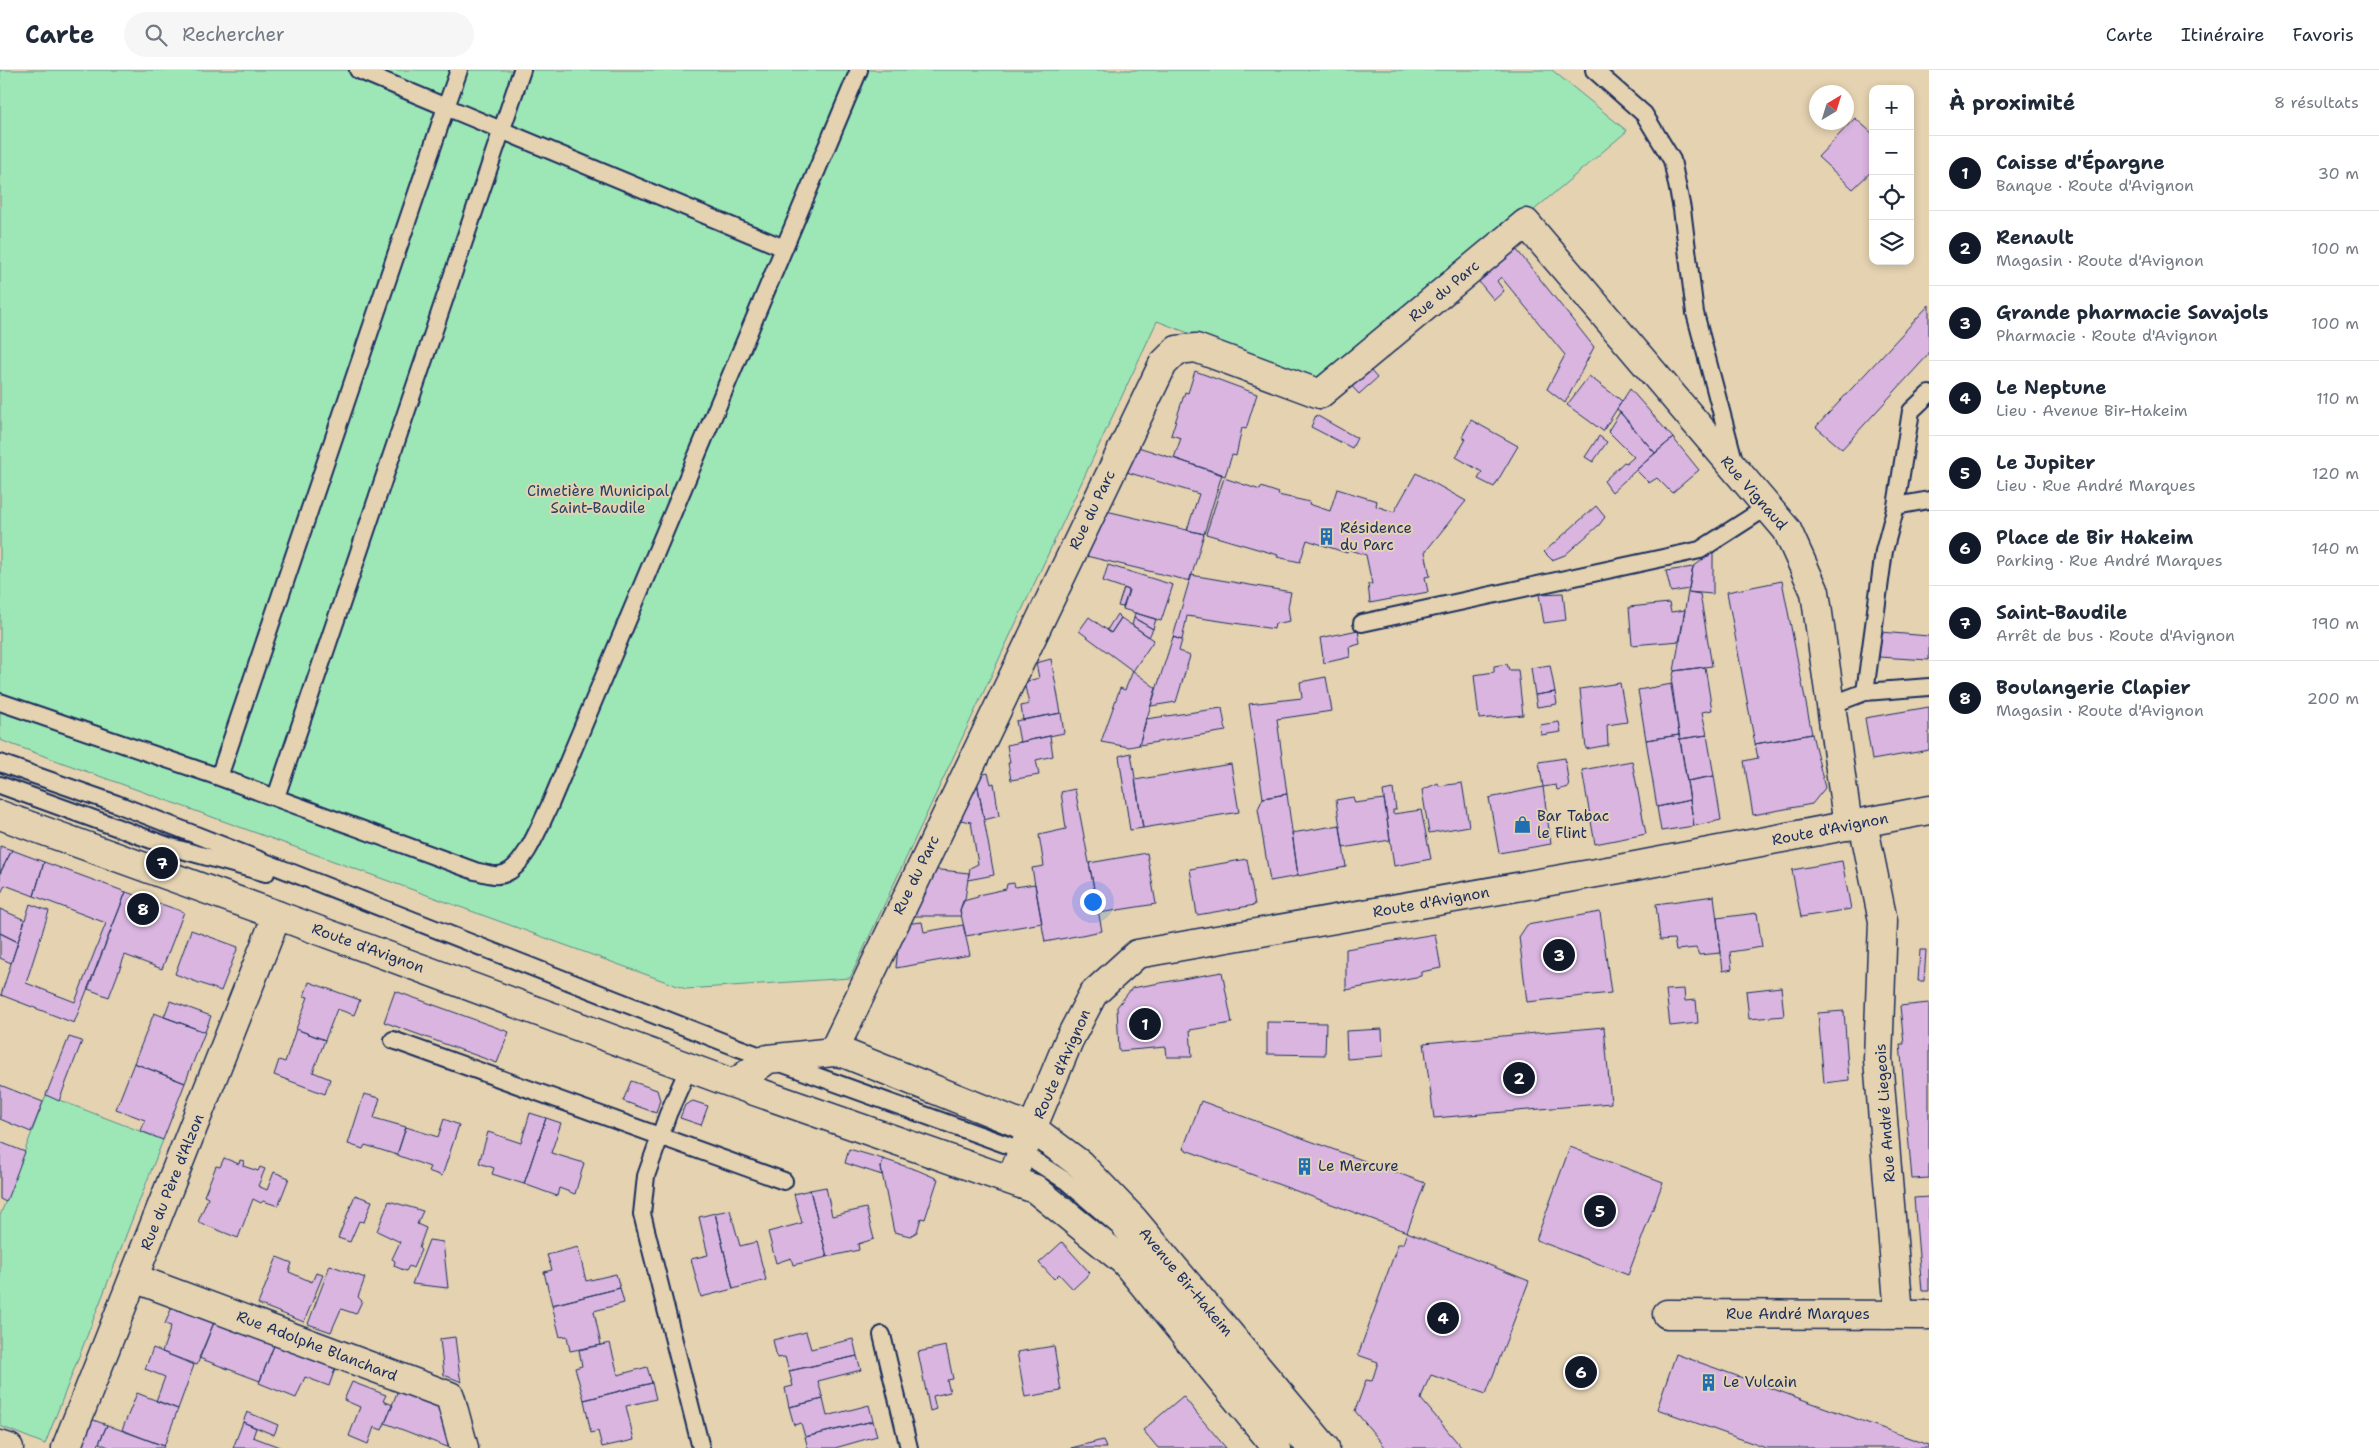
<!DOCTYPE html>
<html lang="fr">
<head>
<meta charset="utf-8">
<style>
	body { margin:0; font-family:"Shantell Sans",sans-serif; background:#f6f6f7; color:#1f2937 }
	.controls { position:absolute; right:15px; top:15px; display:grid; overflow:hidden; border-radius:10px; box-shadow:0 2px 8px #0003 }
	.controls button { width:45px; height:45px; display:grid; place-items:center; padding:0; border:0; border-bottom:1px solid #e0e1e3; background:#fff; color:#1f2937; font:25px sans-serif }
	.compass { position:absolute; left:1809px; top:15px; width:45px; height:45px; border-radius:50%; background:#fff; box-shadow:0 2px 8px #0003; rotate:38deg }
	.you { position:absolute; left:1092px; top:831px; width:18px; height:18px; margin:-12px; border:4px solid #fff; border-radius:50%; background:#1a73e8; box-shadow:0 0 0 8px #1a73e833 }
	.badge { display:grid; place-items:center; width:32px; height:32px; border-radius:50%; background:#111827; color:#fff; font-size:16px; font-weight:700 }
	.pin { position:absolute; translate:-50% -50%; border:2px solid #fff; box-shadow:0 1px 5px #0006 }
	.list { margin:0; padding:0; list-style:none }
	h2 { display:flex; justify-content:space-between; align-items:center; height:65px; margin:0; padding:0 20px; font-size:21px }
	h2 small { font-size:16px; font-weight:400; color:#747a83 }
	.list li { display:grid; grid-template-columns:32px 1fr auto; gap:15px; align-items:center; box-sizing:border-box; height:75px; padding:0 20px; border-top:1px solid #e0e1e3 }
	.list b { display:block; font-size:19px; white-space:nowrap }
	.list p { margin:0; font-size:16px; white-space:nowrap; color:#747a83 }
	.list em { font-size:16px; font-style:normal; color:#747a83 }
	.icon { flex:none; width:28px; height:28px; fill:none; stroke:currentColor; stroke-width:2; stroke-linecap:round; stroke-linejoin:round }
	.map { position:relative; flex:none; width:1929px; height:1378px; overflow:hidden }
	header { display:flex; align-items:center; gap:30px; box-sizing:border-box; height:70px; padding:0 25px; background:#fff; border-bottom:1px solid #e0e1e3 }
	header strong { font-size:24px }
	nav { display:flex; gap:28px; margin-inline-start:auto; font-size:18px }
	.search { width:350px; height:45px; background:#f6f6f7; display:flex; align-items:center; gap:12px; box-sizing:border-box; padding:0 18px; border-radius:28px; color:#747a83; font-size:19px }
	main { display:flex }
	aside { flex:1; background:#fff }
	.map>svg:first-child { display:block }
	.green { fill:#9de7b6; stroke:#5c8b8a }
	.building { fill:#d9b5e0; stroke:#1b2f5e }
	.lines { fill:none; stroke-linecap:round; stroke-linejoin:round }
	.lane-casing { stroke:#1b2f5e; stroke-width:20 }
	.street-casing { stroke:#1b2f5e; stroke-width:31 }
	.secondary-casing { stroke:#1b2f5e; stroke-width:31 }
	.lane { stroke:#e4d2b0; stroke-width:16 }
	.street { stroke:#e4d2b0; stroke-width:28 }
	.secondary { stroke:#e4d2b0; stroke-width:28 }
	.labels { text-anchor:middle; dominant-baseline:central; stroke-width:4; stroke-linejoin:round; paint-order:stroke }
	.street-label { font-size:15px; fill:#1b2f5e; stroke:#e4d2b0 }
	.park-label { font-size:15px; fill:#284167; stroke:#e4d2b0 }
	.poi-label { font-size:15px; fill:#1b2f5e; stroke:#e4d2b0; text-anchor:start }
</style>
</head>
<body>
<header>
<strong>Carte</strong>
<div class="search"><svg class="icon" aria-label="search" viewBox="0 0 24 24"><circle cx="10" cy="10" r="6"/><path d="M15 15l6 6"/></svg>Rechercher</div>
<nav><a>Carte</a><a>Itinéraire</a><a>Favoris</a></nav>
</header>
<main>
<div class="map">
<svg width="1929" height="1378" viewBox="0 0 1929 1378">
	<rect width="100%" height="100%" fill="#e4d2b0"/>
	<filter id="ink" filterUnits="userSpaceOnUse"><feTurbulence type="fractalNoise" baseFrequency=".02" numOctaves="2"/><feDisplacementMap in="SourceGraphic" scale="10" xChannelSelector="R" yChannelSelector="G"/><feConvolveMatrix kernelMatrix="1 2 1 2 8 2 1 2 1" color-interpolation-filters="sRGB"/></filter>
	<g filter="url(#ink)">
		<path class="green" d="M0,0H1552L1627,61L1327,316L1157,251L850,908L686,919L0,670Z
			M46,1025L163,1070L45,1374L0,1356V1146Z"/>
		<path class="building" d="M1855,48L1873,64V100L1853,119L1818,87Z
			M1509,170L1594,277L1565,333L1547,319L1565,285L1501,207L1497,211L1504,221L1494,230L1471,202Z
			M1929,235V284L1842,379L1816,357Z
			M1365,294L1377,308L1359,324L1346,310Z
			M1195,301L1257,324L1246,359L1242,358L1236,386L1232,385L1225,406L1174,388L1181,368L1171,365L1185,322L1188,323Z
			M1589,306L1622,331L1603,361L1567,335Z
			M1630,319L1673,368L1655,383L1617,339Z
			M1620,342L1655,383L1612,422L1604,411L1624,392L1627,393L1634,387L1608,361Z
			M1316,345L1357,368L1352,378L1311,357Z
			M1471,350L1518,376L1494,417L1478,409L1482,402L1456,387L1466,369L1462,367Z
			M1599,366L1607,372L1593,392L1585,387Z
			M1673,368L1699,400L1672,423L1657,408L1649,413L1636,400Z
			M1132,375L1222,404L1204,464L1187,460L1199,424L1120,400Z
			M1416,403L1466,431L1425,482L1430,506L1425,507L1428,522L1370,533L1368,514H1372L1366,485L1348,479L1347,483L1307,470L1300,492L1277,487L1278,485L1206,464L1224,408L1260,420L1261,417L1279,423L1278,425L1310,432L1309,434L1330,441L1337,419L1377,431L1376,436L1394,442Z
			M1596,436L1605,447L1599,455L1565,485L1552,490L1544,482Z
			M1102,440L1204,464L1190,511L1082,485Z
			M1713,482V524L1688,522L1693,497Z
			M1108,495L1173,515L1161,551L1123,539L1129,520L1103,511Z
			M1693,497L1689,519L1671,522L1666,501Z
			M1191,505L1291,522L1288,537L1290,551L1275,554L1274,559L1187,546L1182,570L1173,567Z
			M1782,511L1812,664L1755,674L1727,522Z
			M1124,518L1129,520L1123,537L1118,536Z
			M1688,522L1700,524L1712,596L1674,601Z
			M1563,523L1566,550L1544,553L1539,524Z
			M1669,533L1671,542L1685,540L1680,571L1632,575L1629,537Z
			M1135,543L1156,549L1153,559L1134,548Z
			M1117,544L1121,548L1111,563L1107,560Z
			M1089,547L1111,563L1121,548L1154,570L1133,601L1079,561Z
			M1134,548L1153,559L1149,567L1132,555Z
			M1358,560L1360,574L1349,577L1350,587L1324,593L1320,568Z
			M1880,562L1929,566V590L1879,587Z
			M1173,567L1182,570L1179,581L1190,586L1176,632L1151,636Z
			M1051,589L1061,643L1023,650L1021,636L1029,634L1024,612L1039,608L1036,593Z
			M1507,594L1509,600H1518L1523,645L1479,649L1474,605L1494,602V596Z
			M1550,595L1555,622L1535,625L1531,598Z
			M1705,597L1712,640L1702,642L1707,665L1680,669L1671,616L1674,601Z
			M1133,601L1156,618L1139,675L1129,677L1101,672L1120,618L1125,620Z
			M1326,607L1332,641L1277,649L1287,724L1263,728L1249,634L1302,628L1300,612Z
			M1620,613L1627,652L1607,655L1608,675L1586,679L1580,619Z
			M1672,614L1679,665L1646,670L1638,620Z
			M1555,622L1557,634L1537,637L1535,625Z
			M1929,637V680L1872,690L1865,648Z
			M1222,638L1226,661L1139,675L1146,649Z
			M1061,643L1064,663L1020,672L1016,651Z
			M1559,652L1561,662L1541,665L1540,655Z
			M1812,664L1825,718L1812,734L1753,745L1744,691L1758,688L1755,674Z
			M1679,665L1690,730L1657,737L1646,670Z
			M1707,665L1714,706L1687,711L1680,669Z
			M1050,666L1053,686L1036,690L1039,705L1011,710L1008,693H1010L1007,675Z
			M1131,683L1143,758L1130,760L1119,686Z
			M1565,688L1569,717L1557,720L1556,715L1543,717L1539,692Z
			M1632,691L1646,764L1595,774L1582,700Z
			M1231,694L1239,742L1143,758L1135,710Z
			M988,703L991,714L994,713L999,746L984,750L976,706Z
			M976,706L994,805L968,810L970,798L978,794L971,752L955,749Z
			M1714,706L1721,750L1694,756L1687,711Z
			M1438,713L1439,716L1462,713L1469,756L1429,763L1422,720Z
			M1543,717L1551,774L1499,783L1489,728Z
			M1075,719L1102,861L1045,872L1032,798L1044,796L1039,765L1066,759L1061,722Z
			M1393,719L1396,740H1393V744L1421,740L1431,789L1394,796L1383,721Z
			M1287,724L1298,806L1270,811L1258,739L1263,728Z
			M1353,727L1355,733L1384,729L1390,770L1343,778L1336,730Z
			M1690,730L1694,756L1661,761L1657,737Z
			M1340,755L1346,797L1298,806L1292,763Z
			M0,776L12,780L0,803Z
			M12,780L44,792L34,826L5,815L0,825V803Z
			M1147,783L1156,834L1099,843L1089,793Z
			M1247,789L1255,835L1197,845L1190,799Z
			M1842,791L1851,839L1801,847L1792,800Z
			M44,792L126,822L74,953L1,925L30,834L49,841L26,913L75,932L106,853L34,826Z
			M931,799L969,803L965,829L960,840L961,846H908Z
			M1014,813L1015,817L1035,814L1042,853L966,866L960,840L963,831L978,827V825L1006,819L1007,814Z
			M126,822L184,842L162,899L125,885L109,927L88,919Z
			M1714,826L1721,883L1699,885L1696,878L1676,880L1674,869L1660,870L1656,834Z
			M0,839L25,850L18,872L0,863Z
			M1600,842L1611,923L1527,932L1519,867L1527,855Z
			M1757,843L1762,877L1730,882L1732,899L1723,901L1717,848Z
			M922,852L924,862L963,855L970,885L896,898L899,865L904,854Z
			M191,860L238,877L221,921L175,904Z
			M0,863L18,872L11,893L0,888Z
			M1435,864L1441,898L1421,902V906L1346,920V879Z
			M1920,880H1926L1924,911H1918Z
			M1222,902L1232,953L1190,960L1192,987H1167L1166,977L1119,981L1117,937L1132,918Z
			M309,912L360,930L354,945L337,939L325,970L296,959L308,927L304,926Z
			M1781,917L1784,946L1749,949L1746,921Z
			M1684,919L1685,931L1696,930L1698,953L1670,956L1666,920Z
			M395,921L509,962L497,993L384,952Z
			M170,931L211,946L205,962L164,947Z
			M1929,933V1108L1912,1109L1900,974H1904L1900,936Z
			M1844,941L1849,1010L1824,1013L1818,943Z
			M154,943L205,962L185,1013L134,993Z
			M1267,952L1326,953L1325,985L1267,984Z
			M1604,957L1611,1033L1434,1048L1424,973Z
			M296,959L325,970L313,1002L330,1009L325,1024L274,1005L279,990L285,992Z
			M1382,959L1383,986L1347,989L1346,961Z
			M69,967L82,971L59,1031L46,1025Z
			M134,993L185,1013L163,1070L141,1061L145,1050L116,1039Z
			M631,1011L657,1020L660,1030L656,1043L623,1031Z
			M0,1015L43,1032L31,1062L0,1049Z
			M364,1024L380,1028L374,1048L406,1057L397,1085L365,1075L363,1079L348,1074Z
			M693,1031L708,1036L701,1055L680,1048L685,1035Z
			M1201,1031L1425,1113L1407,1162L1183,1079Z
			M530,1043L546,1048L524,1114L492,1104L494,1098L479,1093L488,1062L521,1073Z
			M546,1048L561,1053L551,1083L584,1093L575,1124L559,1118L557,1126L524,1114Z
			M444,1049L459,1055L442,1106L428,1101L430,1097L397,1085L406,1057L438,1067Z
			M0,1072L25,1082L6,1132L0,1129Z
			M1570,1077L1663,1112L1628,1205L1536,1170Z
			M849,1079L883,1089L881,1098L882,1105L845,1093Z
			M224,1088L239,1094L240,1090L244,1091L243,1096L258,1101L260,1097L265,1099L258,1116L267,1120L274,1102L289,1108L278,1136L263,1131L261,1133L253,1129L238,1168L198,1152L208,1128L204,1126L216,1096L220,1097Z
			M883,1089L917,1100L938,1109L925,1149L921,1148L917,1162L910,1166L894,1162L881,1098Z
			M826,1117L832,1146L866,1138L874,1169L858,1174L859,1180L827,1187L810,1120Z
			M810,1120L827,1187L793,1195L791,1188L776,1193L768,1162L802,1153L794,1124Z
			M355,1125L372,1131L364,1152L359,1151L350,1172L338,1168Z
			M1929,1127V1221H1922L1914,1128Z
			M389,1131L423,1141L417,1154L426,1158L419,1178L421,1180L413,1198L409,1196L406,1201L394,1196L395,1191L392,1189L400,1172L377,1161Z
			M730,1140L740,1176L756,1172L766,1210L733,1219L715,1143Z
			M715,1143L733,1219L701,1227L691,1189L708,1185L699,1147Z
			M1407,1162L1529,1211L1486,1324L1431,1305L1426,1315L1421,1329L1462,1378H1386L1355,1341L1366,1310L1372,1311L1378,1292L1358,1285L1398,1174H1403Z
			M429,1170L443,1172L448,1218L412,1214Z
			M1062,1172L1090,1203L1073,1219L1059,1204L1054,1209L1039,1193Z
			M578,1177L586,1211L616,1204L620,1218L552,1235L544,1202L552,1200L547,1185Z
			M277,1187L292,1193L289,1202L312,1212L316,1203L323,1205L304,1252L258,1234Z
			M330,1195L365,1208L358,1227L362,1231L356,1244L341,1239L331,1262L308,1254Z
			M620,1218L624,1233L594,1241L601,1275L570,1281L567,1266L560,1267L552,1235Z
			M173,1234L215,1250L197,1295L162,1282L171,1256L165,1254Z
			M215,1250L275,1273L260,1311L199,1288Z
			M806,1262L811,1279L853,1269L857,1286L789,1301L785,1287L777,1288L773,1270Z
			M455,1267L460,1307L462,1312L444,1305L440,1269Z
			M275,1273L336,1296L329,1316L305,1307L296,1328L259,1313Z
			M610,1273L618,1305L647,1297L652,1313L584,1330L575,1298L582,1296L579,1280Z
			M946,1276L953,1309L947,1310L950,1322L933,1326L936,1339L930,1341L918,1282Z
			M1054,1276L1061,1321L1025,1327L1017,1282Z
			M153,1278L194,1295L178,1339L156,1331L165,1307L145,1299Z
			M1676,1284L1929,1375V1378H1766L1657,1339Z
			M857,1286L861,1300L818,1311L823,1329L789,1337L785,1318L793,1316L789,1301Z
			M352,1312L386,1325L383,1331L393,1335L382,1360L374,1357L368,1374L349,1366L360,1337L344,1330Z
			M652,1313L656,1329L626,1336L634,1370L602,1377L598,1361L591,1363L584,1330Z
			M398,1320L439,1336L450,1378L385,1353Z
			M137,1323L178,1339L164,1376L122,1360Z
			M1183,1326L1199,1346L1226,1378H1158L1143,1360Z
			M823,1329L827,1346L869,1335L873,1351L805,1367L801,1353L794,1355L789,1337Z
			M247,1342L278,1355L274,1365L243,1352Z
			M88,1348L107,1355L97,1378H76Z
			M873,1351L877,1366L835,1378H808L805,1367Z
			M243,1352L256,1358L253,1367L282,1378H233Z
			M107,1355L164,1376L163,1378H111L99,1373Z
			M1103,1370L1106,1378H1071Z"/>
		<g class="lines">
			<defs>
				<path id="lane" d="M358,0L446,37L459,0
					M1594,0L1644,44L1672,90L1682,139L1695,243L1734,390
					M1896,436L1911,341L1929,324
					M1362,553L1700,480L1767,437
					M1865,622L1929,617
					M0,632L219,707L475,801C485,803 496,808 506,803C525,795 540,755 549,737L859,0
					M1831,635L1865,622L1884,481L1896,436L1929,430
					M0,693L117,734L736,977L1013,1077L1066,1111L1119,1157L1304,1378
					M219,707L446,37L784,178
					M0,715L171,777L266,803
					M276,727L522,0
					M393,970L784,1111
					M689,997L668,1044L646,1106L642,1144L701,1378
					M882,1265L909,1378"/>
				<path id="street" d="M1863,753L1883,851L1878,989L1899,1244
					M833,982L1163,294L1177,280L1196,278L1320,324L1526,153L1787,460L1815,522L1848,756
					M134,1208L450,1326L464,1378
					M1667,1244L1929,1245
					M0,1375L9,1378
					M66,1378L277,845"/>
				<path id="secondary" d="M0,745L277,845L723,1010L1035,1119L1125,1192L1277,1378
					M735,1013L768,989L833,982L846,984L1033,1059L1080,1094L1133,1149L1325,1378
					M1011,1109L1069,970L1093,924L1137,884L1619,799L1929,740"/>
			</defs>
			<use href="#lane" class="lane-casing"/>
			<use href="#street" class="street-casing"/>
			<use href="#secondary" class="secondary-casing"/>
			<use href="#lane" class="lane"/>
			<use href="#street" class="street"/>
			<use href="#secondary" class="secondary"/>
		</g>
	</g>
	<defs>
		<symbol id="building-bare" viewBox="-9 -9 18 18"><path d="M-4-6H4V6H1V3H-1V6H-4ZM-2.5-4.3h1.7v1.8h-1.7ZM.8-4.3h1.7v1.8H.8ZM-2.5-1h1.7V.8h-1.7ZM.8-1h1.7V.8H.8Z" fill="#1f6fb2" stroke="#e4d2b0" stroke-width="2.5" paint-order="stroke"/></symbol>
		<symbol id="shop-bare" viewBox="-9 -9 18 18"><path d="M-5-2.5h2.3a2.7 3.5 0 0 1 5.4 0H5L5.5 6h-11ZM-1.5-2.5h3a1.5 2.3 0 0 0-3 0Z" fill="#1f6fb2" stroke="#e4d2b0" stroke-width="2.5" paint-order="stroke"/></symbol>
	</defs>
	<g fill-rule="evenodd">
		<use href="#building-bare" x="1314" y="454" width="25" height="25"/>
		<use href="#shop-bare" x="1510" y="742" width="25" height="25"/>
		<use href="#building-bare" x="1292" y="1084" width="25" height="25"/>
		<use href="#building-bare" x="1696" y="1300" width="25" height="25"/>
	</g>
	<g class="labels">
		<g class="street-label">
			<text transform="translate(1444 221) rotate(-40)">Rue du Parc</text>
			<text transform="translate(1754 423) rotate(49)">Rue Vignaud</text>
			<text transform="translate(1092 440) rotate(-64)">Rue du Parc</text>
			<text transform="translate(1830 759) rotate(-11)">Route d'Avignon</text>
			<text transform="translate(916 805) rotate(-64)">Rue du Parc</text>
			<text transform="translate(1431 832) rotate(-10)">Route d'Avignon</text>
			<text transform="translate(368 878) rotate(20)">Route d'Avignon</text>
			<text transform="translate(1062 994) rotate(-66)">Route d'Avignon</text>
			<text transform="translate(1885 1043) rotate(-94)">Rue André Liegeois</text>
			<text transform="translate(172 1112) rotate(-68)">Rue du Père d'Alzon</text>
			<text transform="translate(1186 1212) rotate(50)">Avenue Bir-Hakeim</text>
			<text x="1798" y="1244">Rue André Marques</text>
			<text transform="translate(317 1276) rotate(21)">Rue Adolphe Blanchard</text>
		</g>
		<g class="park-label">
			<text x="598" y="421">Cimetière Municipal<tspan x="598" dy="17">Saint-Baudile</tspan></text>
		</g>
		<g class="poi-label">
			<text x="1340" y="458">Résidence<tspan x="1340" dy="17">du Parc</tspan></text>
			<text x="1537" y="746">Bar Tabac<tspan x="1537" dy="17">le Flint</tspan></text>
			<text x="1318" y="1096">Le Mercure</text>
			<text x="1723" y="1312">Le Vulcain</text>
		</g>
	</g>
</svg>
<div class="controls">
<button>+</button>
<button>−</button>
<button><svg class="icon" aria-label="locate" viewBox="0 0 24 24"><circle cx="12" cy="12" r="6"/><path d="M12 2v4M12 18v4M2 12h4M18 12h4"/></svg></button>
<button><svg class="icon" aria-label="layers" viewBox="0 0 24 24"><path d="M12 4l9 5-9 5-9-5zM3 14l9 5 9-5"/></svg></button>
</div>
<svg class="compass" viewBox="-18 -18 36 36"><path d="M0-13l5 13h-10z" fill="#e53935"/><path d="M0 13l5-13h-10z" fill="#747a83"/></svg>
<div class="you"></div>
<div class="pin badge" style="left:1145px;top:954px">1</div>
<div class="pin badge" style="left:1519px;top:1008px">2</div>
<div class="pin badge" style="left:1559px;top:885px">3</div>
<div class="pin badge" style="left:1443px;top:1248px">4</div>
<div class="pin badge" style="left:1600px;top:1141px">5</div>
<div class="pin badge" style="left:1581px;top:1302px">6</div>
<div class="pin badge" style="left:162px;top:793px">7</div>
<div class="pin badge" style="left:143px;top:839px">8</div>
</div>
<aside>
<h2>À proximité<small>8 résultats</small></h2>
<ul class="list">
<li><span class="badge">1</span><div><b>Caisse d'Épargne</b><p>Banque · Route d'Avignon</p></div><em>30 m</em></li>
<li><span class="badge">2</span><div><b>Renault</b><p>Magasin · Route d'Avignon</p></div><em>100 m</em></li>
<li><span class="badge">3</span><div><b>Grande pharmacie Savajols</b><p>Pharmacie · Route d'Avignon</p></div><em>100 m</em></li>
<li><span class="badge">4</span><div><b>Le Neptune</b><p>Lieu · Avenue Bir-Hakeim</p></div><em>110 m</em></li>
<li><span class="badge">5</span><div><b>Le Jupiter</b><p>Lieu · Rue André Marques</p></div><em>120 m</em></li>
<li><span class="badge">6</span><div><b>Place de Bir Hakeim</b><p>Parking · Rue André Marques</p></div><em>140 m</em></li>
<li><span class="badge">7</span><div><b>Saint-Baudile</b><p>Arrêt de bus · Route d'Avignon</p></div><em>190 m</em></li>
<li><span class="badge">8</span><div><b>Boulangerie Clapier</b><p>Magasin · Route d'Avignon</p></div><em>200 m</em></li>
</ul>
</aside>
</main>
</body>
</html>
